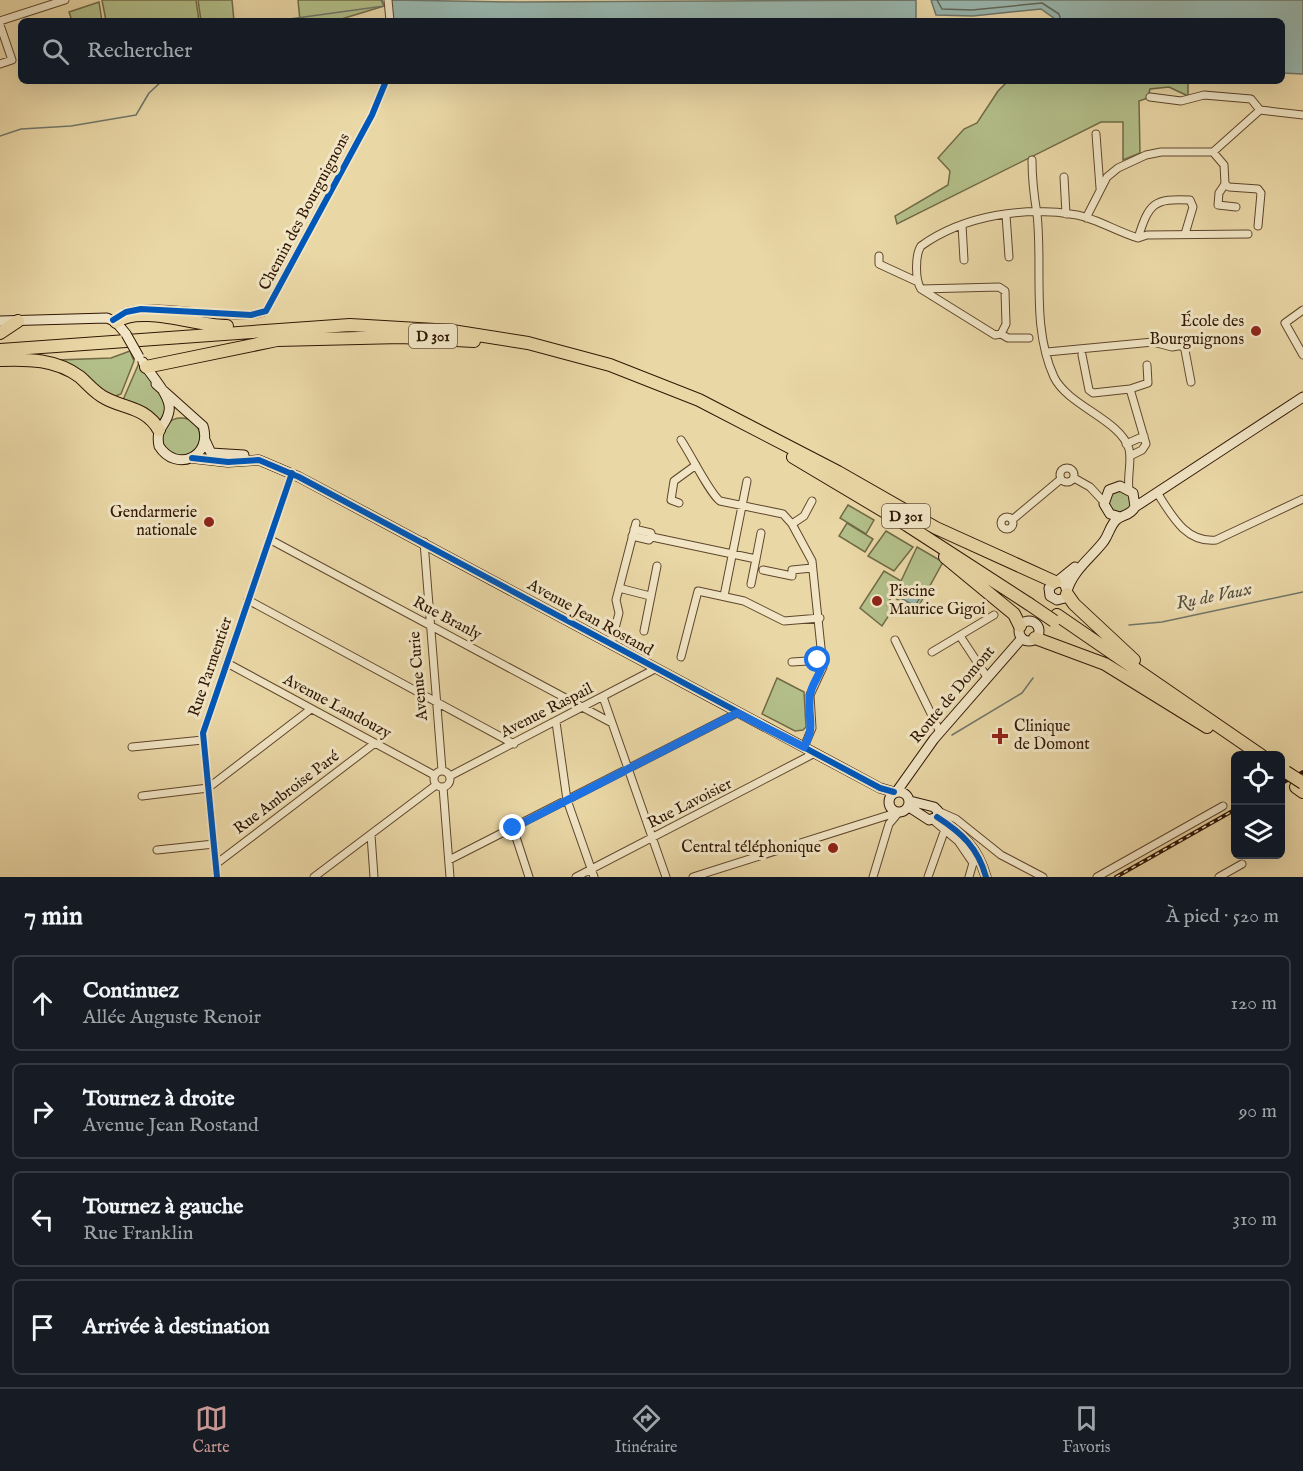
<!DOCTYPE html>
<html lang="fr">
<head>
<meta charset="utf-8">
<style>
	body { margin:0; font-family:"IM FELL English",serif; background:#20242c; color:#f1f3f6 }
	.controls { position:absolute; right:18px; bottom:18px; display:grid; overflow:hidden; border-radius:9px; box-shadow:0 6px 24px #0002 }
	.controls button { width:54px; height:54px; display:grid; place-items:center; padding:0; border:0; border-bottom:2px solid #363941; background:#171b24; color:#f1f3f6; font:30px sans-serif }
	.stop { position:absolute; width:18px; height:18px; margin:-14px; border:4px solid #1a73e8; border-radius:50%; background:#fff }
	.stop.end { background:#1a73e8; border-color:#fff; box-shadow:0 2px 6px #0008 }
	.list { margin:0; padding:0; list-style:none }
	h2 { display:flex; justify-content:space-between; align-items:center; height:78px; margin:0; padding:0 24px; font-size:26px }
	h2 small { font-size:20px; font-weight:400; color:#9ea1a6 }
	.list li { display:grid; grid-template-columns:39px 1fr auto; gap:18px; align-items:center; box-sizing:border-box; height:96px; margin:0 12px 12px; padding:0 12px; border:2px solid #363941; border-radius:9px }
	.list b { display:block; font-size:22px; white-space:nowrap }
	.list p { margin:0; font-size:20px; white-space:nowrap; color:#9ea1a6 }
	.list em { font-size:20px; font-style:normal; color:#9ea1a6 }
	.icon { flex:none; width:33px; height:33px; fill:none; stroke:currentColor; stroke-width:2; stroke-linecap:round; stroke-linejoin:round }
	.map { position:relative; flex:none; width:1303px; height:877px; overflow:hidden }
	.search { position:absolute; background:#171b24; box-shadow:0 6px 24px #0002; left:18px; right:18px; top:18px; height:66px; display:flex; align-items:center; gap:15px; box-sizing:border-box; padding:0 21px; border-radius:9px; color:#9ea1a6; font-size:22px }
	.sheet { height:510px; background:#171b24 }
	nav { display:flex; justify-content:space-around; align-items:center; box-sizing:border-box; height:84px; border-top:2px solid #363941; background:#171b24; font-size:16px; color:#9ea1a6 }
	nav a { display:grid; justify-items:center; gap:3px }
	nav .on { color:#c59692 }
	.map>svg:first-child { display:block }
	.green { fill:#b3bf89; stroke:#716a46; stroke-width:1.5 }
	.water { fill:#9ab8af; stroke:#6f776a; stroke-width:1.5 }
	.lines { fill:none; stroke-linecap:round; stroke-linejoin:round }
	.shore { stroke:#646759; stroke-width:1.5 }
	.stream { stroke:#6f776a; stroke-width:1.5 }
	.street-casing { stroke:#5e462c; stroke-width:9 }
	.secondary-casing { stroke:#2f1603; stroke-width:11 }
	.highway-casing { stroke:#2f1603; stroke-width:14 }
	.street { stroke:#f1e5c5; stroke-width:7 }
	.secondary { stroke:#f1e5c5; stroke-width:9 }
	.highway { stroke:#ead7a6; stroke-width:12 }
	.rail-casing { stroke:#2f1603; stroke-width:4 }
	.rail { stroke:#f1e5c5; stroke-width:1.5; stroke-dasharray:4.5; stroke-linecap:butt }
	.secondary-bridge-casing { stroke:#2f1603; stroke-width:11; stroke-linecap:butt }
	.highway-bridge-casing { stroke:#2f1603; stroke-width:14; stroke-linecap:butt }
	.secondary-bridge { stroke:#f1e5c5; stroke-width:9 }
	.highway-bridge { stroke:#ead7a6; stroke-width:12 }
	.cycleway-casing { stroke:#f1e5c5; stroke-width:10 }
	.cycleway { stroke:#0057b8; stroke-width:6 }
	.route { stroke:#1a73e8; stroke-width:8 }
	.poi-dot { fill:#8f2418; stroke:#f1e5c5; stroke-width:2 }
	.labels { text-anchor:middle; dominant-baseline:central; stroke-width:6; stroke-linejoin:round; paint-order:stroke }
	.shield { fill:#f1e5c5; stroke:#69543d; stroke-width:1.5 }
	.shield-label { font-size:15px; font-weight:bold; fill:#2f1603 }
	.street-label { font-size:16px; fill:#2f1603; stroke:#f1e5c5 }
	.poi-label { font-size:16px; fill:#2f1603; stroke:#f1e5c5; text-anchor:end }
	.water-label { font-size:18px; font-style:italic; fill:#544f3f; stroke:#f1e5c5 }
</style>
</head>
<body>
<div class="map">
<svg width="1303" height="877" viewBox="0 0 1303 877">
	<rect width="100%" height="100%" fill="#ead7a6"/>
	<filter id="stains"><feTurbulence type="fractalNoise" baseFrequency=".00333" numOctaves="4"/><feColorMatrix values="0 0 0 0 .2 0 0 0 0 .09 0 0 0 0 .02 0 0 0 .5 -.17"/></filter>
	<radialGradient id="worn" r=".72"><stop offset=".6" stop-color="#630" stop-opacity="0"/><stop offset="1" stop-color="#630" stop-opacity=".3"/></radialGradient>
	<path class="green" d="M102,0H196L199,21H106Z
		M198,0H232L234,21H201Z
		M298,0H381L384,6L335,21H300Z
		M99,2L102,21H72L69,12Z
		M1008,81H1188V96L1169,87L1150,89L1148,98L1139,101L1140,153L1123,160V122H1101L897,224L895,216L948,185L950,171L938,158L964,129L977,123L998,91Z
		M130,351L134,361L121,394L113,397L58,360L111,358Z
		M139,363L167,402L166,414L158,422L123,400Z
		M162 437a19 19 0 1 1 38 0a19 19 0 1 1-38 0Z
		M1119,489L1130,495L1131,507L1122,514L1111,511L1107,499Z
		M848,505L874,520L866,534L840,518Z
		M847,523L873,539L865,552L839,536Z
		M886,531L913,547L894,571L868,556Z
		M917,547L943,562L916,611L892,596L887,605L893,609L882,626L860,608L884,571L901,581Z
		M777,678L804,692L806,727L803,730L795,731L762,714Z"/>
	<path class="water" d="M391,0L517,2L916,0V21H393Z
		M931,0H1303V74L1282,73V21H1058L1041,9L973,16L936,15Z
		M903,585L921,596L915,606L897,596Z"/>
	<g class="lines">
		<path class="shore" d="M937,0L942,9L972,10L1042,3L1059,14L1061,21"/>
		<path class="stream" d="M275,21L384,6L382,0
			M0,136L21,129L71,126L136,115L149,93L162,81
			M1129,625L1162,622L1303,592
			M952,735L1022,693L1033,678"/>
		<defs>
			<path id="street" d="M388,0L390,21
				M0,21L65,0
				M0,25L12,60L0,64
				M1150,97L1181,101L1204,95L1251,99L1260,110L1303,115
				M1096,134L1100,188
				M1213,152L1224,165L1225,184
				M1032,160C1032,178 1034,196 1037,214C1043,267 1031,327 1054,377C1068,406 1121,420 1129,449C1132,462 1127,476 1129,489
				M1064,177L1066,214
				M1236,207L1218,205L1219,193L1225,184L1229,187L1258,189L1261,193L1258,226
				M1006,215L1009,257
				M1086,218L1107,177L1118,168L1146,155L1161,152H1213L1260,110
				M962,225L964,260
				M1138,238C1149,203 1154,198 1190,200L1193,207L1185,234
				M879,256V264L918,282
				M999,287L1005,291L1006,324L1001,334L995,335L921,289Z
				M921,289C915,280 915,255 921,246C964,215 1025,206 1077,215C1097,219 1118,232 1138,238L1147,235L1248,234
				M1303,310L1285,323L1303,355
				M125,312C161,301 241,324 266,311L372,115L386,81
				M1001,334L1008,338H1029
				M1047,352L1153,342L1172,347L1184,345L1191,382
				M1082,355L1089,390L1093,393L1130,389L1146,444L1142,450L1130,456
				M1130,389L1148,383L1147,365
				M681,440C690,453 710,494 720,501L783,514L792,524L812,561L823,667L810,695L812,728L804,747
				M1126,444L1144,436
				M1060 475a7 7 0 1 1 14 0a7 7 0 1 1-14 0Z
				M1074,478L1090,487L1104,502
				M1158,494C1172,516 1186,543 1216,540L1303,499
				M679,503L671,500L674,481L696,465
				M1001 523a6 6 0 1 1 12 0a6 6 0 1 1-12 0Z
				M1012,520L1061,479
				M792,524L804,516L812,501
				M634,529L651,533L652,537L756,559L751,584
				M632,536L649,540L652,537
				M269,539L612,723
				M424,542L442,770
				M756,559L761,533
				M763,570L792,576V570L812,568
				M619,588L650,596
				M724,596L747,481
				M248,600L514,744
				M644,631L657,566
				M960,636L987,677
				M895,640L940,732
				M611,644L619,613L616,600L636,523
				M932,652L994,615
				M681,657L698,591L744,601L784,621L820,618
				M792,662L823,660
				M227,663L434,775
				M603,697L666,877
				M556,722L567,800L594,877
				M132,747L203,740
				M434 779a8 8 0 1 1 16 0a8 8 0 1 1-16 0Z
				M450,776L655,669
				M443,787L450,877
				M142,796L208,788L311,709
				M938,811L956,819L1001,855L1043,877
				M933,820L958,841L973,863L969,877
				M513,828L529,877
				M371,835L374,877
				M157,850L214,844
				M449,860L737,713
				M216,864L375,743
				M217,877L203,733L292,473
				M314,877L436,785
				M576,877L815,753
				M693,877L889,815
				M873,877L889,824L899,812
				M928,877L944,832
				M1097,877L1223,806
				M1219,877L1242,864"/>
			<path id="secondary" d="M0,321L107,318L116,322L126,334
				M143,362C150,375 172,396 169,411C167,426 155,426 159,446C176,473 213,457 203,426L156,384
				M205,440L211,453L244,455
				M192,458L228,462L259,460L299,477L880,788L894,792
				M1135,507L1303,397
				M1058,582L1064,583L1067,591L1065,598L1057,600L1050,596L1049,588L1075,567
				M1067,591C1073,570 1092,557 1104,541C1109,534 1110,526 1116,520C1123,514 1130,516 1135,507L1133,493L1120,486L1109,490L1104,504L1110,514L1120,517
				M1019 631a10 10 0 1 1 20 0a10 10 0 1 1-20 0Z
				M897,791L934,739L1022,638
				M889 802a10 10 0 1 1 20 0a10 10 0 1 1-20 0Z
				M910,801L934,807L938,811L937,817C962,833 978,848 986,877
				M909,807L929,820L937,817"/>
			<path id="highway" d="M116,322C139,304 198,326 227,326
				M0,333L18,321
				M0,350L350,325L452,331L528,343L610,365L699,400L838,472L936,528L1055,582
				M0,360C28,359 56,359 80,377C88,384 95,393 105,398C125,409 146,407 159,430
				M146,367L277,340L401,337L474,341
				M793,457L907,525L1029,604
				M945,557L1014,614L1020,626
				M1067,594L1074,604L1134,660
				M1057,615L1262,756
				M1035,638L1105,664L1207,727
				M1280,777L1281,778
				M1296,787L1303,792"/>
		</defs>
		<use href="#street" class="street-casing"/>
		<use href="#secondary" class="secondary-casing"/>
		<use href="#highway" class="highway-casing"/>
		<use href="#street" class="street"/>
		<use href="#secondary" class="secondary"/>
		<use href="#highway" class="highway"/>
		<defs>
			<path id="rail" d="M1280,784L1303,772
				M1116,877L1236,809"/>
		</defs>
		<use href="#rail" class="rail-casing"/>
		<use href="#rail" class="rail"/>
		<defs>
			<path id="secondary-bridge" d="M126,334L139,357"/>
			<path id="highway-bridge" d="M1029,604L1054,621
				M1286,772L1303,783"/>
		</defs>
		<use href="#secondary-bridge" class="secondary-bridge-casing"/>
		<use href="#highway-bridge" class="highway-bridge-casing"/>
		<use href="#secondary-bridge" class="secondary-bridge"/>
		<use href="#highway-bridge" class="highway-bridge"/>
		<defs>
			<path id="cycleway" d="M113,320L126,312L141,309L251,315L266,311L372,115L386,81
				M192,458L228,462L259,460L299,477L880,788L894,792
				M937,817C962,833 978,848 986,877
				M217,877L203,733L292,473"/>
		</defs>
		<use href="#cycleway" class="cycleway-casing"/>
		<use href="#cycleway" class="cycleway"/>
	</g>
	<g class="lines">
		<path class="route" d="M513,828L737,713L804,747C816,726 807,718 810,696C811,683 823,673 823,660H818"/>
	</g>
	<g class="poi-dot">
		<circle cx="1256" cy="331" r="6"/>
		<circle cx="209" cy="522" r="6"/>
		<circle cx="877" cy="601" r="6"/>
		<path d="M997 727h6v6h6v6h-6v6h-6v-6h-6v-6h6z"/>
		<circle cx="833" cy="848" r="6"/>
	</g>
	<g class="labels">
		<g class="shield">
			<rect x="409" y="324" width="48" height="24" rx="4.5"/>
			<rect x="882" y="504" width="48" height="24" rx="4.5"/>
		</g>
		<g class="shield-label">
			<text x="433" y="336">D 301</text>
			<text x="906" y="516">D 301</text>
		</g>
		<g class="street-label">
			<text transform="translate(305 212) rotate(-62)">Chemin des Bourguignons</text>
			<text transform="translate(590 618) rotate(29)">Avenue Jean Rostand</text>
			<text transform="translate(447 619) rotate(28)">Rue Branly</text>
			<text transform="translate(211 667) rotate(-71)">Rue Parmentier</text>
			<text transform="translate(419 676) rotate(-95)">Avenue Curie</text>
			<text transform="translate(953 695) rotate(-50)">Route de Domont</text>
			<text transform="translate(337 707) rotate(28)">Avenue Landouzy</text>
			<text transform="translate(547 711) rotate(-27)">Avenue Raspail</text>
			<text transform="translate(287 793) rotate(-37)">Rue Ambroise Paré</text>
			<text transform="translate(690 804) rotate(-27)">Rue Lavoisier</text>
		</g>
		<g class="poi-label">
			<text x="1244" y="322">École des<tspan x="1244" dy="18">Bourguignons</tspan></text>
			<text x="197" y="513">Gendarmerie<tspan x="197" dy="18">nationale</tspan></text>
			<text x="889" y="592" text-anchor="start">Piscine<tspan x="889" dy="18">Maurice Gigoi</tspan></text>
			<text x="1014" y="727" text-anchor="start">Clinique<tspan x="1014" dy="18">de Domont</tspan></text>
			<text x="821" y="848">Central téléphonique</text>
		</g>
		<g class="water-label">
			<text transform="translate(1214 597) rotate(-11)">Ru de Vaux</text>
		</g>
	</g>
	<rect width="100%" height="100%" filter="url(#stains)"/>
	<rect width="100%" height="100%" fill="url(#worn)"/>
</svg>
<div class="controls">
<button><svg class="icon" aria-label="locate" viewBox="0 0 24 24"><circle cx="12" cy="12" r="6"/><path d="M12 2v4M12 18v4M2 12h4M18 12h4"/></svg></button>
<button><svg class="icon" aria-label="layers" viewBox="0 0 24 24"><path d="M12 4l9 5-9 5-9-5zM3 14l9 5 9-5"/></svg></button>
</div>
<div class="stop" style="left:818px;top:660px"></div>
<div class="stop end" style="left:513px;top:828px"></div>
<div class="search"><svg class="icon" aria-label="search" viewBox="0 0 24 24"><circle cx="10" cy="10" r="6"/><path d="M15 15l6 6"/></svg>Rechercher</div>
</div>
<section class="sheet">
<h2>7 min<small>À pied · 520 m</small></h2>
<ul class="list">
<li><svg class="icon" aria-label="ahead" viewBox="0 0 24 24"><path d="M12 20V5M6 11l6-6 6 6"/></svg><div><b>Continuez</b><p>Allée Auguste Renoir</p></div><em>120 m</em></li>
<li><svg class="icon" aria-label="right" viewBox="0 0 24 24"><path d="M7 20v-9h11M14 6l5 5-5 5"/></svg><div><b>Tournez à droite</b><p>Avenue Jean Rostand</p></div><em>90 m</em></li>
<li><svg class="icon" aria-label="left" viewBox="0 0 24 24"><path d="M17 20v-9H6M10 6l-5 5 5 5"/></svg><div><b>Tournez à gauche</b><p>Rue Franklin</p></div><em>310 m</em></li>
<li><svg class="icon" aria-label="arrive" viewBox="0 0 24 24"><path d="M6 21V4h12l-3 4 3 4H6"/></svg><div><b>Arrivée à destination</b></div></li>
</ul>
</section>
<nav>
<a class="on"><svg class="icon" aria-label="map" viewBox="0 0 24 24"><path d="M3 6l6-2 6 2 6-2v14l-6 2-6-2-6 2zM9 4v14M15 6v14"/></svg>Carte</a>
<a><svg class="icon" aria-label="directions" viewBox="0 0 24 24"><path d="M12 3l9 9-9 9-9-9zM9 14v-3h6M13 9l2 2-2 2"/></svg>Itinéraire</a>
<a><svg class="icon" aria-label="saved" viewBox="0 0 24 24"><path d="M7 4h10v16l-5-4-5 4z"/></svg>Favoris</a>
</nav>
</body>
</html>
